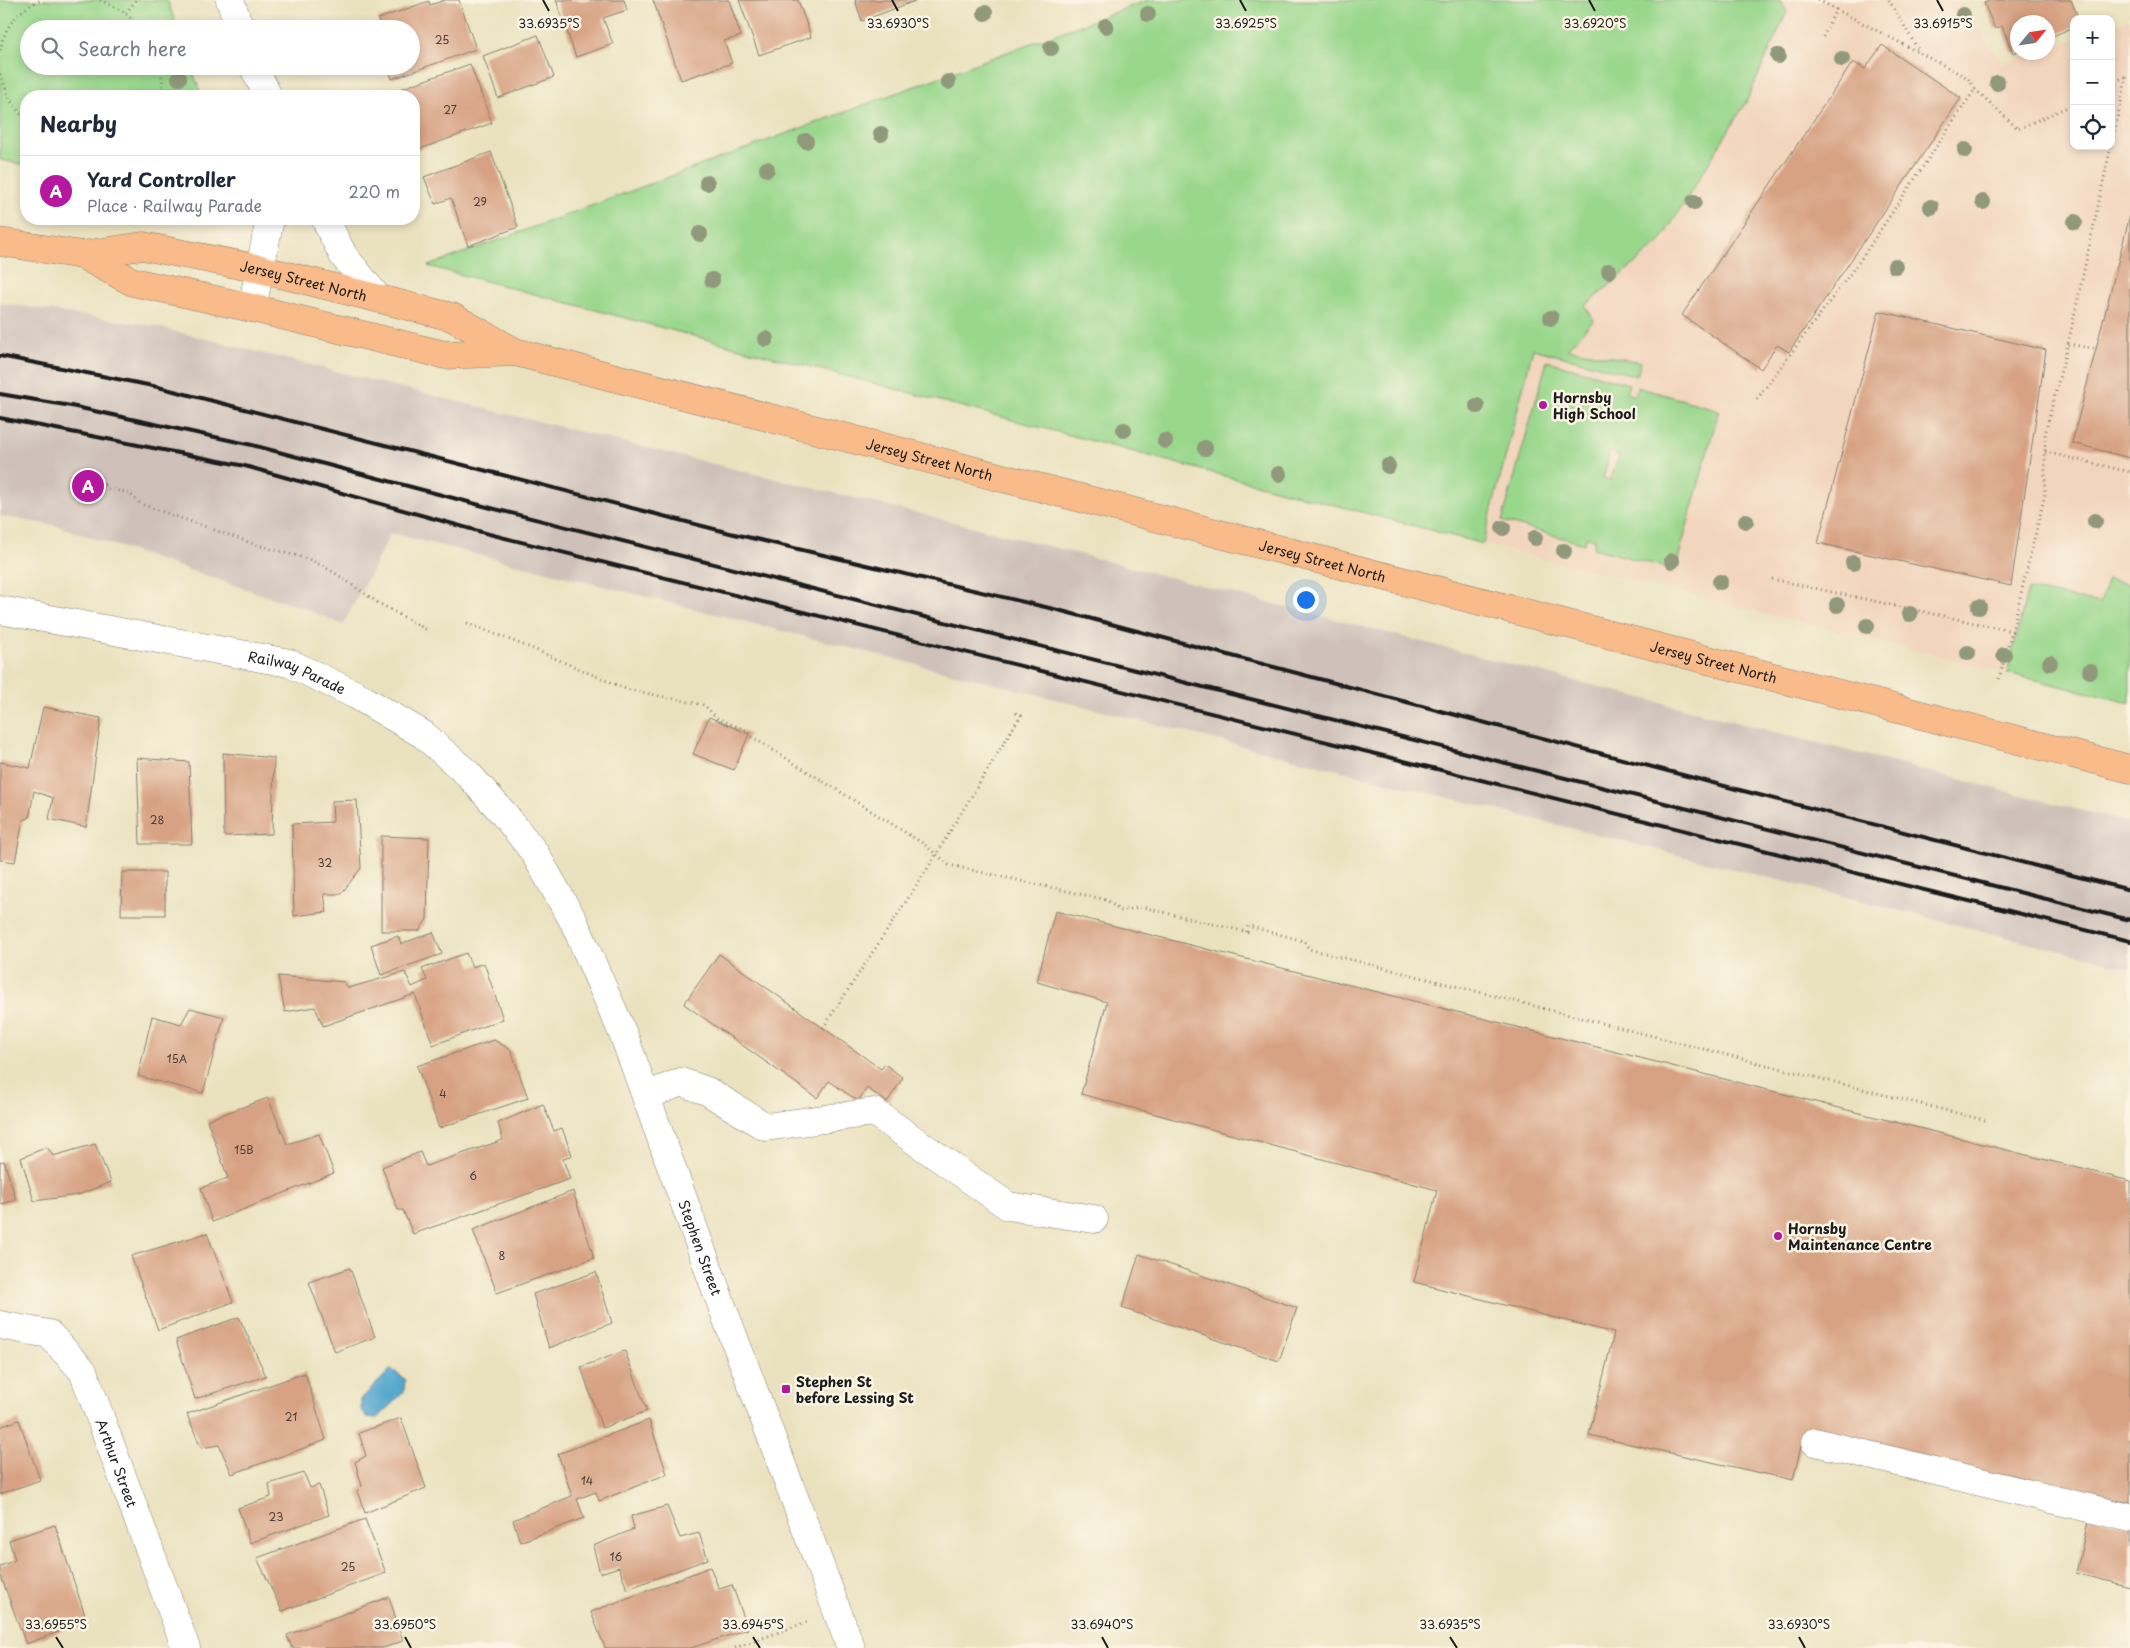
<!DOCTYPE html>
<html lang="en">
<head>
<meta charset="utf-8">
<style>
	body { margin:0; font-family:"Playpen Sans",sans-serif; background:#f2f2f3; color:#1f2937 }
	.controls { position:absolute; right:15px; top:15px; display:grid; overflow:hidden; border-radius:10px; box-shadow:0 2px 8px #0003 }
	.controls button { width:45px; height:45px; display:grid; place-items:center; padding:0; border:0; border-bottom:1px solid #e0e1e3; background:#fff; color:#1f2937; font:25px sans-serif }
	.compass { position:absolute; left:2010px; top:15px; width:45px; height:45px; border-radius:50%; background:#fff; box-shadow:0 2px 8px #0003; rotate:61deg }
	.you { position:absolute; left:1305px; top:599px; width:18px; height:18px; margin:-12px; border:4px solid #fff; border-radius:50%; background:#1a73e8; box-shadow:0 0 0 8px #1a73e833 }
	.badge { display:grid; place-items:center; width:32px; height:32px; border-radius:50%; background:#b5179e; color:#fff; font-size:16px; font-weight:700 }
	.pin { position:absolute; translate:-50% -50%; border:2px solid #fff; box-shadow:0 1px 5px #0006 }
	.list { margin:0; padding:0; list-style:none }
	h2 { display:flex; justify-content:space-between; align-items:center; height:65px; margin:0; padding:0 20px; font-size:21px }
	h2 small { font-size:16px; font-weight:400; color:#747a83 }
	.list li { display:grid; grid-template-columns:32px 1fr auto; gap:15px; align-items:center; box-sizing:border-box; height:70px; padding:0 20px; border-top:1px solid #e0e1e3 }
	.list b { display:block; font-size:19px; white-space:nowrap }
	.list p { margin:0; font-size:16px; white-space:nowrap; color:#747a83 }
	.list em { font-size:16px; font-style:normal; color:#747a83 }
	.icon { flex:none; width:28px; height:28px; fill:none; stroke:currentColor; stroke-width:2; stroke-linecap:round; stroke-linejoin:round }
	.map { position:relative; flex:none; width:2130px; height:1648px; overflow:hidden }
	.search { position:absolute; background:#fff; box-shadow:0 2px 8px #0003; left:20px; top:20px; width:400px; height:55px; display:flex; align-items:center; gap:12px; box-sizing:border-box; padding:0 18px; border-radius:28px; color:#747a83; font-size:19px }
	.panel { position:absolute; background:#fff; box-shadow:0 2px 8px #0003; left:20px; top:90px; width:400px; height:135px; border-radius:20px }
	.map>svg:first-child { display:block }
	.built { fill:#f2d5bd }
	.industrial { fill:#cfc1ba }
	.green { fill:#99d78c; stroke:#5a7a54; fill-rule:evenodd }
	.water { fill:#52a6ce; stroke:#376175 }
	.building { fill:#d7a283 }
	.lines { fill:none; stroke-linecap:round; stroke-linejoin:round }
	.minor-casing { stroke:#837f6e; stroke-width:29 }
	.major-casing { stroke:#837f6e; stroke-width:29 }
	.path { stroke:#837f6e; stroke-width:3; stroke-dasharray:1 4; stroke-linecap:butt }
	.minor { stroke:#fff; stroke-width:28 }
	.major { stroke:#fabb8b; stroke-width:28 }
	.rail { stroke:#1c1c1c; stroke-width:4 }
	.tree { fill:#91997b }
	.ticks { fill:none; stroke:#1c1c1c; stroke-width:2 }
	.poi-dot { fill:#b5179e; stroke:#fcf5e5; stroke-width:2 }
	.labels { text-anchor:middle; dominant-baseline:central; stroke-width:5; stroke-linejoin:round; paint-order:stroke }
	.number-label { font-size:11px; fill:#4b3e36 }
	.street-label { font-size:14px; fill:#1c1c1c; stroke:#fcf5e5 }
	.poi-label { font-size:14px; font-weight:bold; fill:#1c1c1c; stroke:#fcf5e5; text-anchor:start }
	.ticks-label { font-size:12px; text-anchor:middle; fill:#1c1c1c; stroke:#fcf5e5; stroke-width:5; stroke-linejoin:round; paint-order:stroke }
</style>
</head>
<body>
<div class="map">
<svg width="2130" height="1648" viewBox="0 0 2130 1648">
	<rect width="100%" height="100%" fill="#fcf5e5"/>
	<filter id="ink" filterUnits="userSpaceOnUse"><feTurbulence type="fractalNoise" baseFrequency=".02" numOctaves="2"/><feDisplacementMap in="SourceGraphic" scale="10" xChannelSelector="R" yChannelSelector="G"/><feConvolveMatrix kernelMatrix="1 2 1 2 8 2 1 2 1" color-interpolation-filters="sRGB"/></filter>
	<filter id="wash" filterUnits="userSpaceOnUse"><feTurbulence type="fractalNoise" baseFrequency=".0096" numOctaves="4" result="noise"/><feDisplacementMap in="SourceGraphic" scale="20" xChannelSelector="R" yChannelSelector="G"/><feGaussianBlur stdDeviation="1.12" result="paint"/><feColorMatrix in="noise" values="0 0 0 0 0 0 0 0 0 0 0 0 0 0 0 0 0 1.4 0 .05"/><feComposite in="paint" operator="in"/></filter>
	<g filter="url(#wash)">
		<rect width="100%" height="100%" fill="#eae2bf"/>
		<path class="built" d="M1148,0H1960L2002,64L2035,53L2048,52V48L2074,39V146H2111V26L2130,19V703L1483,544L428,266Z"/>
		<path class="industrial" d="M0,303L154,326L515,416L966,525L2130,823V968L391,533L343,625L306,609L57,526L0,516Z"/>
		<path class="green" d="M0,0H167L178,29H29V66H191L202,96H26V165L0,160Z
			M1148,0H1780L1787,12L1746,102L1660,242L1585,306L1594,320L1567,349L1641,362L1637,376L1533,349L1483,544L428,266Z
			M1547,361L1629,384L1626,393L1635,396L1637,387L1719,410L1675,570L1593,548L1595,539L1586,537L1584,544L1502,521ZM1610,452L1619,455L1611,480L1603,478Z
			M2108,579L2130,585V703L2007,673L2028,589L2100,603Z"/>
		<path class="water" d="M391,1369L405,1379L404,1392L377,1418L367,1417L361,1409V1399Z"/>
		<g id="blocks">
			<path class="building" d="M445,0H459L476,49L392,79L388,66H411V29H381L378,19L429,1L430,5Z
				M556,0H624L627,10L603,18L613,44L576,57Z
				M653,0H729L741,36L724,41L732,63L681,80Z
				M739,0H798L811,37L759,55Z
				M855,0H917L862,21Z
				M1991,0H2071L2079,19H2074V27L2048,38V22H2018V51L2013,53L2002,26L1995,29L1984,3Z
				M538,35L554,77L498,98L483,56Z
				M1882,45L1961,98L1789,352L1777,345L1761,369L1682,315L1853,62L1865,69Z
				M470,64L492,123L414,151V96H390L389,93Z
				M491,152L518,227L468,246L451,198L435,204L424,177Z
				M2130,215V458L2072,443Z
				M1879,311L2046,350L2011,586L1818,543Z
				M75,476L105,484L101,495L72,487Z
				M43,707L101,718L86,827L49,819L53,798L34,791L29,818L23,820L15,862L0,860V762L30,768Z
				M709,717L749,734L734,770L693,754Z
				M223,753L274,758L272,834L224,836Z
				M137,758L189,762L192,844H140Z
				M357,800L361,868L341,894H324L327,912L294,916L292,824L333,822L332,801Z
				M381,836L429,838L427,919L419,931H381Z
				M122,872H165V915H121Z
				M1055,911L2130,1181V1503L1804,1434L1793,1480L1589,1435L1614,1333L1414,1282L1437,1190L1081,1094L1107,1002L1037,982Z
				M433,932L442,954L381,975L371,945L398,936L401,944Z
				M466,953L472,967L484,963L503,1019L433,1045L415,994L323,1026L315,1007L285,1012L278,976L344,982L348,988L405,972L412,987L427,980L422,969Z
				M719,954L881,1069L885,1064L903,1078L887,1102L867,1088L858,1101L829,1081L817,1098L684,1004Z
				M190,1008L224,1017L203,1093L138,1076L152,1016L181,1024Z
				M494,1040L511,1050L528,1098L439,1128L417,1066Z
				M268,1098L287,1144L319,1134L334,1173L212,1222L201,1188L228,1178L207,1120Z
				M543,1104L554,1131L562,1128L572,1155L563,1159L570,1179L413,1234L403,1210H398L382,1167L420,1152L426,1166L503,1140L498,1123Z
				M95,1144L111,1182L78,1195L34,1201L21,1158L47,1147L53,1156Z
				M4,1161L16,1200L0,1204V1162Z
				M573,1191L594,1258L497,1293L473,1230Z
				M207,1233L233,1302L158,1330L131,1256Z
				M1139,1254L1297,1308L1279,1361L1122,1308Z
				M350,1268L375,1337L335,1352L309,1282Z
				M596,1272L612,1323L549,1348L533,1294Z
				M239,1317L266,1376L195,1399L176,1340Z
				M625,1351L647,1411L602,1428L581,1367Z
				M305,1373L326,1440L232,1474L219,1445L201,1448L187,1414Z
				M401,1418L426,1488L365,1513L357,1491L362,1486L355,1462L366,1456L359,1433Z
				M19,1420L40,1480L0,1494V1427Z
				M649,1420L667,1474L599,1501L596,1492L577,1499L584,1518L520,1542L513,1520L572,1496L558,1454Z
				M304,1473L310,1488L319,1485L329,1515L250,1543L238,1508L271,1497L269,1484Z
				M667,1506L680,1538L699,1533L708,1559L627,1589L619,1567L600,1573L593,1546L634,1529L631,1516Z
				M2089,1517L2130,1527V1587L2076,1573Z
				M365,1519L386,1573L282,1611L257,1558Z
				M55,1525L87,1621L26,1644L0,1574V1566L15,1560L9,1540Z
				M710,1567L719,1589L732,1585L748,1629L691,1648H605L591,1612Z
				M389,1597L403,1641L383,1648H292L287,1635Z"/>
		</g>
	</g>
	<g filter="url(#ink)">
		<use href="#blocks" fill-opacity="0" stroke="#837f6e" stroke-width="1"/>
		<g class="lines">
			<defs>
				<g id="minor">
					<path d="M230,0L240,29"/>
					<path d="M253,66L268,96"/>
					<path d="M325,219L343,255L377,297"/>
					<path d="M252,308L270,219"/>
					<path id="s1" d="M0,610L289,663L356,695L424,735L468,774L504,814L534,852L574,922L624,1036L723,1309L851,1648"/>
					<path d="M646,1096L681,1082L707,1091L766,1127L874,1112L1008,1206L1094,1219"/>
					<path id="s2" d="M0,1325L49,1334L83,1371L186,1648"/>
					<path d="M1815,1442L2130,1518"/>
				</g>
				<g id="major">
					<path id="s3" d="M0,242L82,255L143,246L260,269L452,317L515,352L2130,769"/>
					<path d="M82,255L133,282L252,308L445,355L515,352"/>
				</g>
			</defs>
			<use href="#minor" class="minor-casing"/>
			<use href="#major" class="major-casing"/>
			<path class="path" d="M100,0L126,13L140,29
				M1889,0L1919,51
				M126,13L136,0
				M1823,37L1836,9
				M0,50C4,27 19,8 42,0
				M160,66L163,85L160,96
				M0,74L10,100L26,121
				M2111,84L2126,76
				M1975,89L2018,129L2074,104
				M2111,146L2127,75
				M2068,344L2096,349
				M1757,399L1859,262L1975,89L1968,78L1818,0
				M2045,452L2130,472
				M103,488L129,493L141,504L254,544L311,560L335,573L377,602L427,630
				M1772,579L2012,631L2045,494V434L2070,335L2111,146
				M467,623L531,648L626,689L704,705L717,718L747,731L752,737L924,844L949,865L1107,900L1120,911L1141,907L1247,932L1248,926L1304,941L1309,949L1988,1121
				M1999,679L2012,631
				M823,1028L926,871L1021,715L1012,712
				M735,1648L807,1622"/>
			<use href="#minor" class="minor"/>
			<use href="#major" class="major"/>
			<path class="rail" d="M0,356L158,387L730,533L1058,610L1732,788L2130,890
				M0,394L71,406L252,445L495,509L2130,920
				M0,418L245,466L489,534L2130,941"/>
		</g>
		<g class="tree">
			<circle cx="985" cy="13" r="8"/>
			<circle cx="1148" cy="14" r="8"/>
			<circle cx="1963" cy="15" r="8"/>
			<circle cx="1106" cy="26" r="8"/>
			<circle cx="1051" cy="48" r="8"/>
			<circle cx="1778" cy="56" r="8"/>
			<circle cx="1842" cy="59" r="8"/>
			<circle cx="179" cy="78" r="8"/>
			<circle cx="948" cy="82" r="8"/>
			<circle cx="1997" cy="83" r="8"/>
			<circle cx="881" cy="134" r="8"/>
			<circle cx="806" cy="141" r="8"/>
			<circle cx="1965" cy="150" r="8"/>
			<circle cx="767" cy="169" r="8"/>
			<circle cx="707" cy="183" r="8"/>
			<circle cx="1694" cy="202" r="8"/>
			<circle cx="1983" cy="202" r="8"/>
			<circle cx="1931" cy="207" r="8"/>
			<circle cx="2075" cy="222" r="8"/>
			<circle cx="700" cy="234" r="8"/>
			<circle cx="1895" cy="266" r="8"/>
			<circle cx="1609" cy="271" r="8"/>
			<circle cx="712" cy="280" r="8"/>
			<circle cx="1551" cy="318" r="8"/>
			<circle cx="766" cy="339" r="8"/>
			<circle cx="1477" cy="406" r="8"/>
			<circle cx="1124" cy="430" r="8"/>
			<circle cx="1165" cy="441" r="8"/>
			<circle cx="1205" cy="448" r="8"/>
			<circle cx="1388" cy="466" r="8"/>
			<circle cx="1279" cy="474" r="8"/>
			<circle cx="1746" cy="521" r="8"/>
			<circle cx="2095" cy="521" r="8"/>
			<circle cx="1503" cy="528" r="8"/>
			<circle cx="1535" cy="538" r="8"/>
			<circle cx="1564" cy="551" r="8"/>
			<circle cx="1672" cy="561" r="8"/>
			<circle cx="1853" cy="563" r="8"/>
			<circle cx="1720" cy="582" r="8"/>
			<circle cx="1837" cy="605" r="8"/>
			<circle cx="1979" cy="607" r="8"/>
			<circle cx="1910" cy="614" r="8"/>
			<circle cx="1867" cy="626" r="8"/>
			<circle cx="1968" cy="653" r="8"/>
			<circle cx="2004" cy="655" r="8"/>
			<circle cx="2050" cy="663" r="8"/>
			<circle cx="2090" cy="671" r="8"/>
		</g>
	</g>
	<path class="ticks" d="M543,0L549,11M892,0L898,11M1240,0L1246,11M1589,0L1595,11M1937,0L1943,11M56,1637L63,1648M405,1637L411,1648M753,1637L760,1648M1102,1637L1108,1648M1450,1637L1457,1648M1799,1637L1805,1648"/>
	<g class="poi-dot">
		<circle cx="1543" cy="405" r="5"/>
		<circle cx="1778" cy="1236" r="5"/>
		<rect x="781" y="1384" width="10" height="10" rx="2.5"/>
	</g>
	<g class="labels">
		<g class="number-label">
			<text x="442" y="39">25</text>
			<text x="450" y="109">27</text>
			<text x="480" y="201">29</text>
			<text x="157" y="819">28</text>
			<text x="325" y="862">32</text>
			<text x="177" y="1058">15A</text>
			<text x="443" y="1093">4</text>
			<text x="244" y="1149">15B</text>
			<text x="473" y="1175">6</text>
			<text x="502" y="1255">8</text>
			<text x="291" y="1416">21</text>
			<text x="587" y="1480">14</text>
			<text x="276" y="1516">23</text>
			<text x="616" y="1556">16</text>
			<text x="348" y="1566">25</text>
		</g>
		<g class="street-label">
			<text stroke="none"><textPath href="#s3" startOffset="309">Jersey Street North</textPath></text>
			<text stroke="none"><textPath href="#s3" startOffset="962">Jersey Street North</textPath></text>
			<text stroke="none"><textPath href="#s3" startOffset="1368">Jersey Street North</textPath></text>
			<text stroke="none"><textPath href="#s3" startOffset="1772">Jersey Street North</textPath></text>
			<text stroke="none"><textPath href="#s1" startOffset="304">Railway Parade</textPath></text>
			<text stroke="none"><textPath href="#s1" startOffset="1038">Stephen Street</textPath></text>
			<text stroke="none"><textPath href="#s2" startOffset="198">Arthur Street</textPath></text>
		</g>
		<g class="poi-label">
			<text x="1553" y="397">Hornsby<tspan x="1553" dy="16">High School</tspan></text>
			<text x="1788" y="1228">Hornsby<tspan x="1788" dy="16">Maintenance Centre</tspan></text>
			<text x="796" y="1381">Stephen St<tspan x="796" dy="16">before Lessing St</tspan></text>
		</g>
	</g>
	<g class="ticks-label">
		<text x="549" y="28">33.6935°S</text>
		<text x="898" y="28">33.6930°S</text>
		<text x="1246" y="28">33.6925°S</text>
		<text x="1595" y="28">33.6920°S</text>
		<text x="1943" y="28">33.6915°S</text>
		<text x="56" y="1629">33.6955°S</text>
		<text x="405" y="1629">33.6950°S</text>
		<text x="753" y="1629">33.6945°S</text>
		<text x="1102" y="1629">33.6940°S</text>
		<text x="1450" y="1629">33.6935°S</text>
		<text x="1799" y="1629">33.6930°S</text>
	</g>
</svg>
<div class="controls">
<button>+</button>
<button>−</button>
<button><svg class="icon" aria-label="locate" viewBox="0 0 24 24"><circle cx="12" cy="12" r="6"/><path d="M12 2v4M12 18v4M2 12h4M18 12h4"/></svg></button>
</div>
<svg class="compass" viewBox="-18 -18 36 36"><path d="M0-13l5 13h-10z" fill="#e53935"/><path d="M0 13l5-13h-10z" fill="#747a83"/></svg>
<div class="you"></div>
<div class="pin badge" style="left:88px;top:486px">A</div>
<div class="search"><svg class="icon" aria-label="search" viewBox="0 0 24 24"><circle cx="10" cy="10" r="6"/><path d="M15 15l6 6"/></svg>Search here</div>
<section class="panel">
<h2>Nearby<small></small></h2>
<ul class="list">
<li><span class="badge">A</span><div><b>Yard Controller</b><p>Place · Railway Parade</p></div><em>220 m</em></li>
</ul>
</section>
</div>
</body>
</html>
